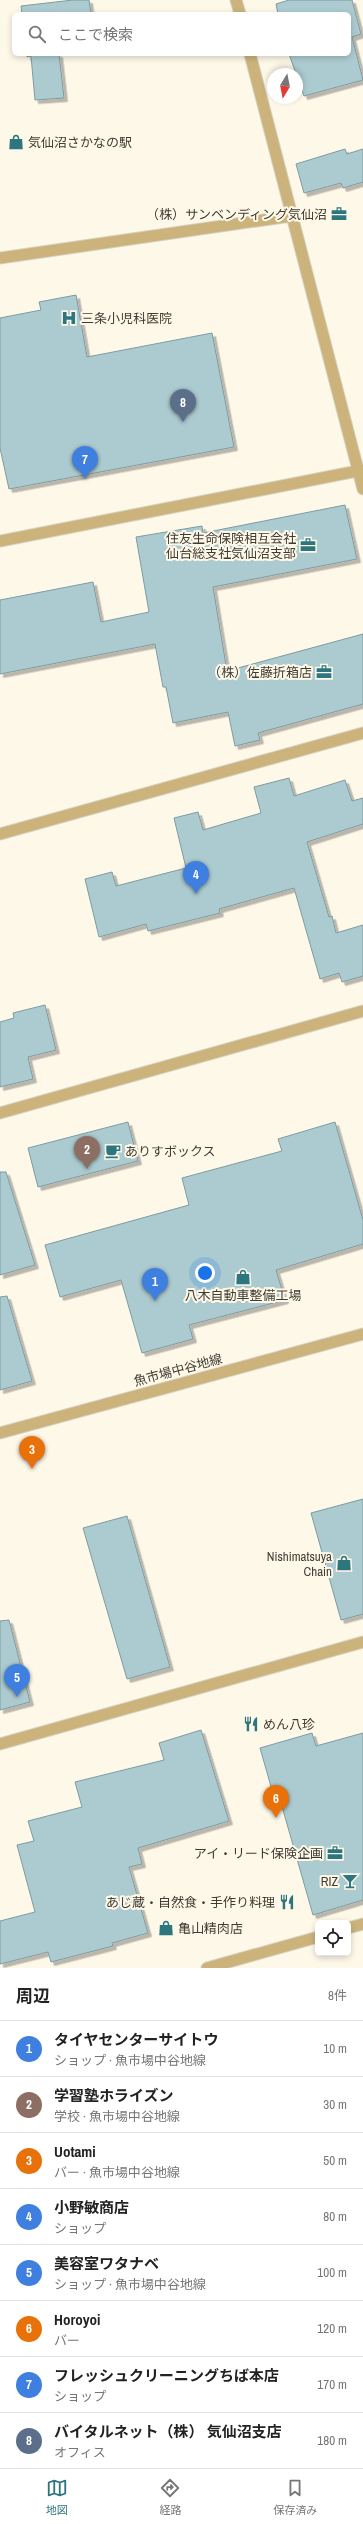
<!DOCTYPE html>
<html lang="ja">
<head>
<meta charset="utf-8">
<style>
	body { margin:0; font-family:"Archivo Narrow","Noto Sans JP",sans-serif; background:#f6f6f6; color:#222 }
	.controls { position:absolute; right:12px; bottom:12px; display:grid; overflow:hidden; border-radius:6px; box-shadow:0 2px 6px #0003 }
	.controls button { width:36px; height:36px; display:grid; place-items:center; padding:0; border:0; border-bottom:1px solid #e0e0e0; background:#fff; color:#222; font:20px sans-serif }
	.compass { position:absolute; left:267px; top:68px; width:36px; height:36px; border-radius:50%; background:#fff; box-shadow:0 2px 6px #0003; rotate:190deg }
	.you { position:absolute; left:205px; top:1273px; width:14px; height:14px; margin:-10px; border:3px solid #fff; border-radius:50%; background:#1a73e8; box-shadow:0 0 0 6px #1a73e833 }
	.badge { display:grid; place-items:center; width:26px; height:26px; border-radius:50%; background:#2d757f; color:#fff; font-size:13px; font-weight:700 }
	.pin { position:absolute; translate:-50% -33px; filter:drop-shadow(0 1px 2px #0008) }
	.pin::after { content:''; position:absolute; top:21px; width:14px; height:12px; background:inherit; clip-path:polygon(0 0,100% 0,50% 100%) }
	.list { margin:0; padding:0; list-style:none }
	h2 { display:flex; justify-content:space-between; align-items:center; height:52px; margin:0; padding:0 16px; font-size:17px }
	h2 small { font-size:13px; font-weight:400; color:#767676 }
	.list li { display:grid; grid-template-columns:26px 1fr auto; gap:12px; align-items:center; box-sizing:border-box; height:56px; padding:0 16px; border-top:1px solid #e0e0e0 }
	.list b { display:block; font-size:15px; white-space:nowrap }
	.list p { margin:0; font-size:13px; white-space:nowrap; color:#767676 }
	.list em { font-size:13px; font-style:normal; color:#767676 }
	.icon { flex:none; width:22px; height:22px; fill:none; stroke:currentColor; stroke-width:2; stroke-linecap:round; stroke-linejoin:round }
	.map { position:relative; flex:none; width:363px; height:1968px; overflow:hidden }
	.search { position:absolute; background:#fff; box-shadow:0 2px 6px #0003; left:12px; right:12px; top:12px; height:44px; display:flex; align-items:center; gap:10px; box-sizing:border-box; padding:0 14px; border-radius:6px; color:#767676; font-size:15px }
	.sheet { height:500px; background:#fff }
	nav { display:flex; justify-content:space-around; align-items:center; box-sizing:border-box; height:56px; border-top:1px solid #e0e0e0; background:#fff; font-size:11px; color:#767676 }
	nav a { display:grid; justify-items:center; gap:2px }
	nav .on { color:#2d757f }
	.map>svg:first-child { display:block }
	.building { fill:#accbd0; stroke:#7d9ba0; filter:url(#shadow) }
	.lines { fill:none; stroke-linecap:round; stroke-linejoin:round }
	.minor-casing { stroke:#d8d2c4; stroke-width:13 }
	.tertiary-casing { stroke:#d8d2c4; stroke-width:13 }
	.minor { stroke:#cbb37b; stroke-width:11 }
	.tertiary { stroke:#cbb37b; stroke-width:11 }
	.labels { text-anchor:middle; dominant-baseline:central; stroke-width:4; stroke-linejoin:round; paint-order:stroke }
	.poi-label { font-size:13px; fill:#403c32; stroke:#fef8e9; text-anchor:end }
	.street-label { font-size:13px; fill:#403c32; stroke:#fef8e9 }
</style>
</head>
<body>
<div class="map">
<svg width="363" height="1968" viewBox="0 0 363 1968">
	<defs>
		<filter id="shadow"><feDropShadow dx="3.5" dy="3.5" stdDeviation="0" flood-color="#0004"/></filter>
	</defs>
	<rect width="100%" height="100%" fill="#fef8e9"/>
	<path class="building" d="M73,0H89L91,14H22L21,6Z
		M289,0H352L361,34L352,37L363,80L304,96L289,54H349V14H278L276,4Z
		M27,54H59L64,98L35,100L31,56L27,57Z
		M345,149L347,154L363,149V182L343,188L341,183L304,193L296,164Z
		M76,295L87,357L212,333L234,447L9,489L0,448V318L41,310L39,302Z
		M345,505L357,559L213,587L227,671L363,634V704L258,733L260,740L235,746L228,712L173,723L166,687H163L155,644L0,674V600L93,582L101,622L149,612L136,537L202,526L203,533Z
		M289,778L294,796L345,780L352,801L363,798V824L307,842L329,917L332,916L336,933L363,925V976L342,982L339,973L320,979L294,888L219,909L220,913L148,931L146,924L99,937L85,879L112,872L116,886L186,868L174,818L198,812L203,830L261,813L254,787Z
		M45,1005L56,1050L28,1057L33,1079L0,1087V1022L14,1018L13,1013Z
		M128,1122L138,1161L38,1187L28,1148Z
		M335,1122L363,1220V1244L276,1270L285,1300L189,1325L193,1339L142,1353L121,1280L60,1297L45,1245L189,1205L182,1178L282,1151L278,1139Z
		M0,1172H6L35,1265L0,1275Z
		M7,1296L32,1381L0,1390V1297Z
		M363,1499V1614L341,1620L311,1513Z
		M127,1516L170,1667L127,1679L83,1528Z
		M9,1620L30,1702L0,1710V1621Z
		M201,1730L229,1821L138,1848L142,1864L129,1867L148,1933L112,1943L113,1946L51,1962L48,1952L0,1964V1921L35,1912L17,1845L34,1841L28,1821L82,1807L75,1782L164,1760L159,1743Z
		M312,1733L316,1746L363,1733V1900L313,1915L281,1803L276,1804L260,1748Z"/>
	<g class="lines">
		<defs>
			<path id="minor" d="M236,0L240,14
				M250,54L363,489
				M0,258L291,216
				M0,541L363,470
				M0,834L363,733
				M0,1113L363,1011
				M0,1744L363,1642
				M348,1928L363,1924
				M207,1968L318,1937"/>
			<path id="tertiary" d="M0,1433L363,1334"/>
		</defs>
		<use href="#minor" class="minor-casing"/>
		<use href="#tertiary" class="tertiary-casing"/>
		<use href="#minor" class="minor"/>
		<use href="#tertiary" class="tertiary"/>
	</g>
	<defs>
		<symbol id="shop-bare" viewBox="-9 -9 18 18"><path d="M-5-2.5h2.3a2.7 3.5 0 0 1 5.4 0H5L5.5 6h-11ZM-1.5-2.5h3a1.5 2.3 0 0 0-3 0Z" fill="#2d757f" stroke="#fef8e9" stroke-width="2.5" paint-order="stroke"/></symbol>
		<symbol id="office-bare" viewBox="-9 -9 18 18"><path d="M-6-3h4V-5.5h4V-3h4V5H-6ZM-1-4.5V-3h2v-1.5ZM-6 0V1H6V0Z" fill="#2d757f" stroke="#fef8e9" stroke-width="2.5" paint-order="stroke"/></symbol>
		<symbol id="hospital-bare" viewBox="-9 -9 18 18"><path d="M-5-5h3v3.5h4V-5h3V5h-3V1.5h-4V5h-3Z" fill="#2d757f" stroke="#fef8e9" stroke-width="2.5" paint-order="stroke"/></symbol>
		<symbol id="cafe-bare" viewBox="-9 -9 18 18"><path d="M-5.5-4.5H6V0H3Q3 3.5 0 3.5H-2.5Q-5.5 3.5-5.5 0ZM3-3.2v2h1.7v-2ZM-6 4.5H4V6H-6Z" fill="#2d757f" stroke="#fef8e9" stroke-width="2.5" paint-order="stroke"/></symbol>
		<symbol id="restaurant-bare" viewBox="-9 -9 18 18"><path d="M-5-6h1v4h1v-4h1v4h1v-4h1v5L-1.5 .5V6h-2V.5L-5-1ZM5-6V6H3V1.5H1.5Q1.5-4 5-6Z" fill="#2d757f" stroke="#fef8e9" stroke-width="2.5" paint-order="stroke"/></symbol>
		<symbol id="bar-bare" viewBox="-9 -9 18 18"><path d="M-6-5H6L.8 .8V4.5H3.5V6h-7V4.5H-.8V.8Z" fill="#2d757f" stroke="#fef8e9" stroke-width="2.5" paint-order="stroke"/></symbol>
	</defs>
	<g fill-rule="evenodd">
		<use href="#shop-bare" x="5" y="131" width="22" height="22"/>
		<use href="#office-bare" x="328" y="203" width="22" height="22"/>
		<use href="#hospital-bare" x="58" y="307" width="22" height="22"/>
		<use href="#office-bare" x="297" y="534" width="22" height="22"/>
		<use href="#office-bare" x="313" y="661" width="22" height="22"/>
		<use href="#cafe-bare" x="102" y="1140" width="22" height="22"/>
		<use href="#shop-bare" x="232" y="1266" width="22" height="22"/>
		<use href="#shop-bare" x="333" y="1552" width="22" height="22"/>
		<use href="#restaurant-bare" x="240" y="1713" width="22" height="22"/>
		<use href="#office-bare" x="324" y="1842" width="22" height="22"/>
		<use href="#bar-bare" x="339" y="1870" width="22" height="22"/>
		<use href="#restaurant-bare" x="276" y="1891" width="22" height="22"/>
		<use href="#shop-bare" x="155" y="1917" width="22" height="22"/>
	</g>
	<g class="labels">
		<g class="poi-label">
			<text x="28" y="142" text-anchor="start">気仙沼さかなの駅</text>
			<text x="327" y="214">（株）サンベンディング気仙沼</text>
			<text x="81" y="318" text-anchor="start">三条小児科医院</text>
			<text x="296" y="538">住友生命保険相互会社<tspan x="296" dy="15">仙台総支社気仙沼支部</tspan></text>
			<text x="312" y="672">（株）佐藤折箱店</text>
			<text x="125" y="1151" text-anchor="start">ありすボックス</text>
			<text x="243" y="1295" text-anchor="middle">八木自動車整備工場</text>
			<text x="332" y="1556">Nishimatsuya<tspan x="332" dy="15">Chain</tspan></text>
			<text x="263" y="1724" text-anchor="start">めん八珍</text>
			<text x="323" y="1853">アイ・リード保険企画</text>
			<text x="338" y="1881">RIZ</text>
			<text x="275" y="1902">あじ蔵・自然食・手作り料理</text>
			<text x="178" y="1928" text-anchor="start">亀山精肉店</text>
		</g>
		<g class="street-label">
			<text transform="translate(178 1370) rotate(-15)">魚市場中谷地線</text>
		</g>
	</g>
</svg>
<div class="controls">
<button><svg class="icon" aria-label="locate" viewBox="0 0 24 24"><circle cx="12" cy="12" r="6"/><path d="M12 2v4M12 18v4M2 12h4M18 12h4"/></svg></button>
</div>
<svg class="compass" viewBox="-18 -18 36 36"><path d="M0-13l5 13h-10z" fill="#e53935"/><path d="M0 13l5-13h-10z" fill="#767676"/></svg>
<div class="you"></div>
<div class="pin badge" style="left:155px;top:1301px;background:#3f7fe0">1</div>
<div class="pin badge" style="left:87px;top:1169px;background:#8d6e63">2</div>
<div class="pin badge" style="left:32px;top:1469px;background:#e8710a">3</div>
<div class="pin badge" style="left:196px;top:894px;background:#3f7fe0">4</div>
<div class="pin badge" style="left:17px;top:1697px;background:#3f7fe0">5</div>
<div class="pin badge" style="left:276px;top:1818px;background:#e8710a">6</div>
<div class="pin badge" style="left:85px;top:479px;background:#3f7fe0">7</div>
<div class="pin badge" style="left:183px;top:422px;background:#5c6f8a">8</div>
<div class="search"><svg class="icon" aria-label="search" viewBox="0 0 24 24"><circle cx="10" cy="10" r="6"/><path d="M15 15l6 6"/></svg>ここで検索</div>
</div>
<section class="sheet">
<h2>周辺<small>8件</small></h2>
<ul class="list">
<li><span class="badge" style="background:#3f7fe0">1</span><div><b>タイヤセンターサイトウ</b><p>ショップ · 魚市場中谷地線</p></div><em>10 m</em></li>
<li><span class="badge" style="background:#8d6e63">2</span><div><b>学習塾ホライズン</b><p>学校 · 魚市場中谷地線</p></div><em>30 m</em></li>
<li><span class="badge" style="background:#e8710a">3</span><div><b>Uotami</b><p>バー · 魚市場中谷地線</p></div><em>50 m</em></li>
<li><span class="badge" style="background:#3f7fe0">4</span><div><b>小野敏商店</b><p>ショップ</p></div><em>80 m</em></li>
<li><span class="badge" style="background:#3f7fe0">5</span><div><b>美容室ワタナベ</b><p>ショップ · 魚市場中谷地線</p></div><em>100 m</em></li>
<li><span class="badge" style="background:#e8710a">6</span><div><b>Horoyoi</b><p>バー</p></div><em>120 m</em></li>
<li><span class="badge" style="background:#3f7fe0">7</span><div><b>フレッシュクリーニングちば本店</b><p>ショップ</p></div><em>170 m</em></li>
<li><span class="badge" style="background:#5c6f8a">8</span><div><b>バイタルネット（株） 気仙沼支店</b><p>オフィス</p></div><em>180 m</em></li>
</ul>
</section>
<nav>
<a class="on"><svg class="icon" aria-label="map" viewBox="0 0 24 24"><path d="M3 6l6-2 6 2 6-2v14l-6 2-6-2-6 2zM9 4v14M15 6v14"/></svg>地図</a>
<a><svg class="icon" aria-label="directions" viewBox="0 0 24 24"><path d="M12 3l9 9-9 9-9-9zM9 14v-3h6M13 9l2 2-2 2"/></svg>経路</a>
<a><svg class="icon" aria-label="saved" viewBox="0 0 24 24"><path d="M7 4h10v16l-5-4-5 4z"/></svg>保存済み</a>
</nav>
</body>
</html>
